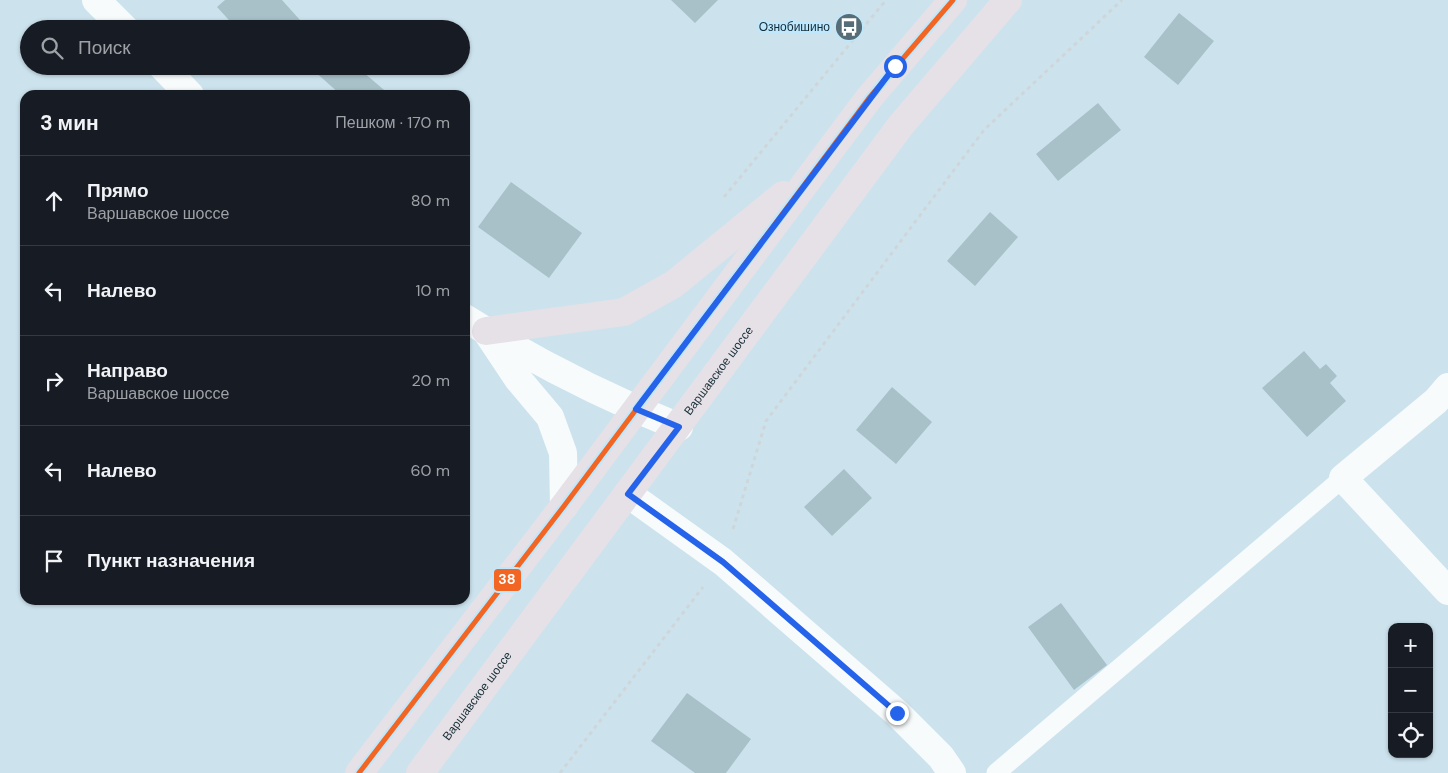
<!DOCTYPE html>
<html lang="ru">
<head>
<meta charset="utf-8">
<style>
	body { margin:0; font-family:"DM Sans",sans-serif; background:#20242c; color:#f1f3f6 }
	.controls { position:absolute; right:15px; bottom:15px; display:grid; overflow:hidden; border-radius:10px; box-shadow:0 1px 4px #0004 }
	.controls button { width:45px; height:45px; display:grid; place-items:center; padding:0; border:0; border-bottom:1px solid #363941; background:#171b24; color:#f1f3f6; font:25px sans-serif }
	.stop { position:absolute; width:15px; height:15px; margin:-11px; border:4px solid #2563eb; border-radius:50%; background:#fff }
	.stop.end { background:#2563eb; border-color:#fff; box-shadow:0 1px 5px #0008 }
	.list { margin:0; padding:0; list-style:none }
	h2 { display:flex; justify-content:space-between; align-items:center; height:65px; margin:0; padding:0 20px; font-size:21px }
	h2 small { font-size:16px; font-weight:400; color:#9ea1a6 }
	.list li { display:grid; grid-template-columns:32px 1fr auto; gap:15px; align-items:center; box-sizing:border-box; height:90px; padding:0 20px; border-top:1px solid #363941 }
	.list b { display:block; font-size:19px; white-space:nowrap }
	.list p { margin:0; font-size:16px; white-space:nowrap; color:#9ea1a6 }
	.list em { font-size:16px; font-style:normal; color:#9ea1a6 }
	.icon { flex:none; width:28px; height:28px; fill:none; stroke:currentColor; stroke-width:2; stroke-linecap:round; stroke-linejoin:round }
	.map { position:relative; flex:none; width:1448px; height:773px; overflow:hidden }
	.search { position:absolute; background:#171b24; box-shadow:0 1px 4px #0004; left:20px; top:20px; width:450px; height:55px; display:flex; align-items:center; gap:12px; box-sizing:border-box; padding:0 18px; border-radius:28px; color:#9ea1a6; font-size:19px }
	.panel { position:absolute; background:#171b24; box-shadow:0 1px 4px #0004; left:20px; top:90px; width:450px; height:515px; border-radius:15px }
	.map>svg:first-child { display:block }
	.building { fill:#a8c1c9 }
	.lines { fill:none; stroke-linecap:round; stroke-linejoin:round }
	.path { stroke:#cfd6da; stroke-width:3; stroke-dasharray:4 4; stroke-linecap:butt }
	.service { stroke:#f7fbfc; stroke-width:19 }
	.minor { stroke:#f7fbfc; stroke-width:28 }
	.secondary { stroke:#f7fbfc; stroke-width:28 }
	.primary { stroke:#e5e1e6; stroke-width:28 }
	.bus-1-casing { stroke:#bde8fd; stroke-width:9 }
	.bus-1 { stroke:#f26522; stroke-width:5 }
	.route { stroke:#2563eb; stroke-width:6 }
	.labels { text-anchor:middle; dominant-baseline:central; stroke-width:4; stroke-linejoin:round; paint-order:stroke }
	.poi-label { font-size:12px; fill:#162c36; stroke:#bde8fd; text-anchor:end }
	.street-label { font-size:12px; fill:#162c36; stroke:#bde8fd }
	.line-badge { stroke:#bde8fd; stroke-width:2 }
	.badge-label { font-size:14px; text-anchor:middle; font-weight:bold; fill:#fff }
</style>
</head>
<body>
<div class="map">
<svg width="1448" height="773" viewBox="0 0 1448 773">
	<rect width="100%" height="100%" fill="#cce3ee"/>
	<path class="building" d="M225,0H282L300,20L291,29H237L217,7Z
		M671,0H718L695,23Z
		M1179,13L1214,41L1178,85L1144,57Z
		M316,66H356L390,95H341L313,70Z
		M1098,103L1121,130L1058,181L1036,154Z
		M511,182L582,233L549,278L478,227Z
		M990,212L1018,237L975,286L947,261Z
		M1304,351L1320,369L1326,364L1337,376L1330,383L1346,401L1307,437L1262,388Z
		M892,387L932,422L896,464L856,430Z
		M844,469L872,498L832,536L804,507Z
		M1061,603L1107,665L1074,690L1028,627Z
		M687,693L751,739L726,773H695L651,741Z"/>
	<g class="lines">
		<path class="path" d="M724,197L886,0
			M733,529L766,421L984,130L1122,0
			M560,773L703,587"/>
		<path class="service" d="M996,773L1343,478"/>
		<path class="minor" d="M1448,387L1436,401L1343,478L1448,591
			M628,494L723,562L897,713L941,757L952,773"/>
		<path class="secondary" d="M96,0L125,29
			M162,66L190,95
			M465,318C532,360 605,397 679,427
			M488,334L518,379L550,417L563,453L564,506"/>
		<g class="primary">
			<path d="M486,331L624,312L674,284L783,195"/>
			<path d="M359,773L564,506L869,98L953,0"/>
			<path id="s1" d="M420,773L901,125L1008,0"/>
		</g>
		<defs>
			<path id="bus-1" d="M359,773L564,506L869,98L953,0"/>
		</defs>
		<use href="#bus-1" class="bus-1-casing"/>
		<use href="#bus-1" class="bus-1"/>
	</g>
	<g class="lines">
		<path class="route" d="M895,66L636,409L679,427L628,494L723,562L897,713"/>
	</g>
	<defs>
		<symbol id="bus-disc" viewBox="-11 -11 22 22"><circle r="9.5" fill="#566c76" stroke="#bde8fd"/><path d="M-5-6H5V4H4V6H2V4H-2V6H-4V4H-5ZM-3.5-4V0h7V-4ZM-3.5 1.2v1.5H-2V1.2ZM2 1.2v1.5H3.5V1.2Z" fill="#fff"/></symbol>
	</defs>
	<g fill-rule="evenodd">
		<use href="#bus-disc" x="833" y="11" width="32" height="32"/>
	</g>
	<g class="labels">
		<g class="poi-label">
			<text x="830" y="27">Ознобишино</text>
		</g>
		<g class="street-label">
			<text stroke="none"><textPath href="#s1" startOffset="501">Варшавское шоссе</textPath></text>
			<text stroke="none"><textPath href="#s1" startOffset="96">Варшавское шоссе</textPath></text>
		</g>
	</g>
	<rect class="line-badge" x="493" y="568" width="29" height="24" rx="5" fill="#f26522"/>
	<g class="badge-label">
		<text x="507" y="584">38</text>
	</g>
</svg>
<div class="controls">
<button>+</button>
<button>−</button>
<button><svg class="icon" aria-label="locate" viewBox="0 0 24 24"><circle cx="12" cy="12" r="6"/><path d="M12 2v4M12 18v4M2 12h4M18 12h4"/></svg></button>
</div>
<div class="stop" style="left:895px;top:66px"></div>
<div class="stop end" style="left:897px;top:713px"></div>
<div class="search"><svg class="icon" aria-label="search" viewBox="0 0 24 24"><circle cx="10" cy="10" r="6"/><path d="M15 15l6 6"/></svg>Поиск</div>
<section class="panel">
<h2>3 мин<small>Пешком · 170 m</small></h2>
<ul class="list">
<li><svg class="icon" aria-label="ahead" viewBox="0 0 24 24"><path d="M12 20V5M6 11l6-6 6 6"/></svg><div><b>Прямо</b><p>Варшавское шоссе</p></div><em>80 m</em></li>
<li><svg class="icon" aria-label="left" viewBox="0 0 24 24"><path d="M17 20v-9H6M10 6l-5 5 5 5"/></svg><div><b>Налево</b></div><em>10 m</em></li>
<li><svg class="icon" aria-label="right" viewBox="0 0 24 24"><path d="M7 20v-9h11M14 6l5 5-5 5"/></svg><div><b>Направо</b><p>Варшавское шоссе</p></div><em>20 m</em></li>
<li><svg class="icon" aria-label="left" viewBox="0 0 24 24"><path d="M17 20v-9H6M10 6l-5 5 5 5"/></svg><div><b>Налево</b></div><em>60 m</em></li>
<li><svg class="icon" aria-label="arrive" viewBox="0 0 24 24"><path d="M6 21V4h12l-3 4 3 4H6"/></svg><div><b>Пункт назначения</b></div></li>
</ul>
</section>
</div>
</body>
</html>
